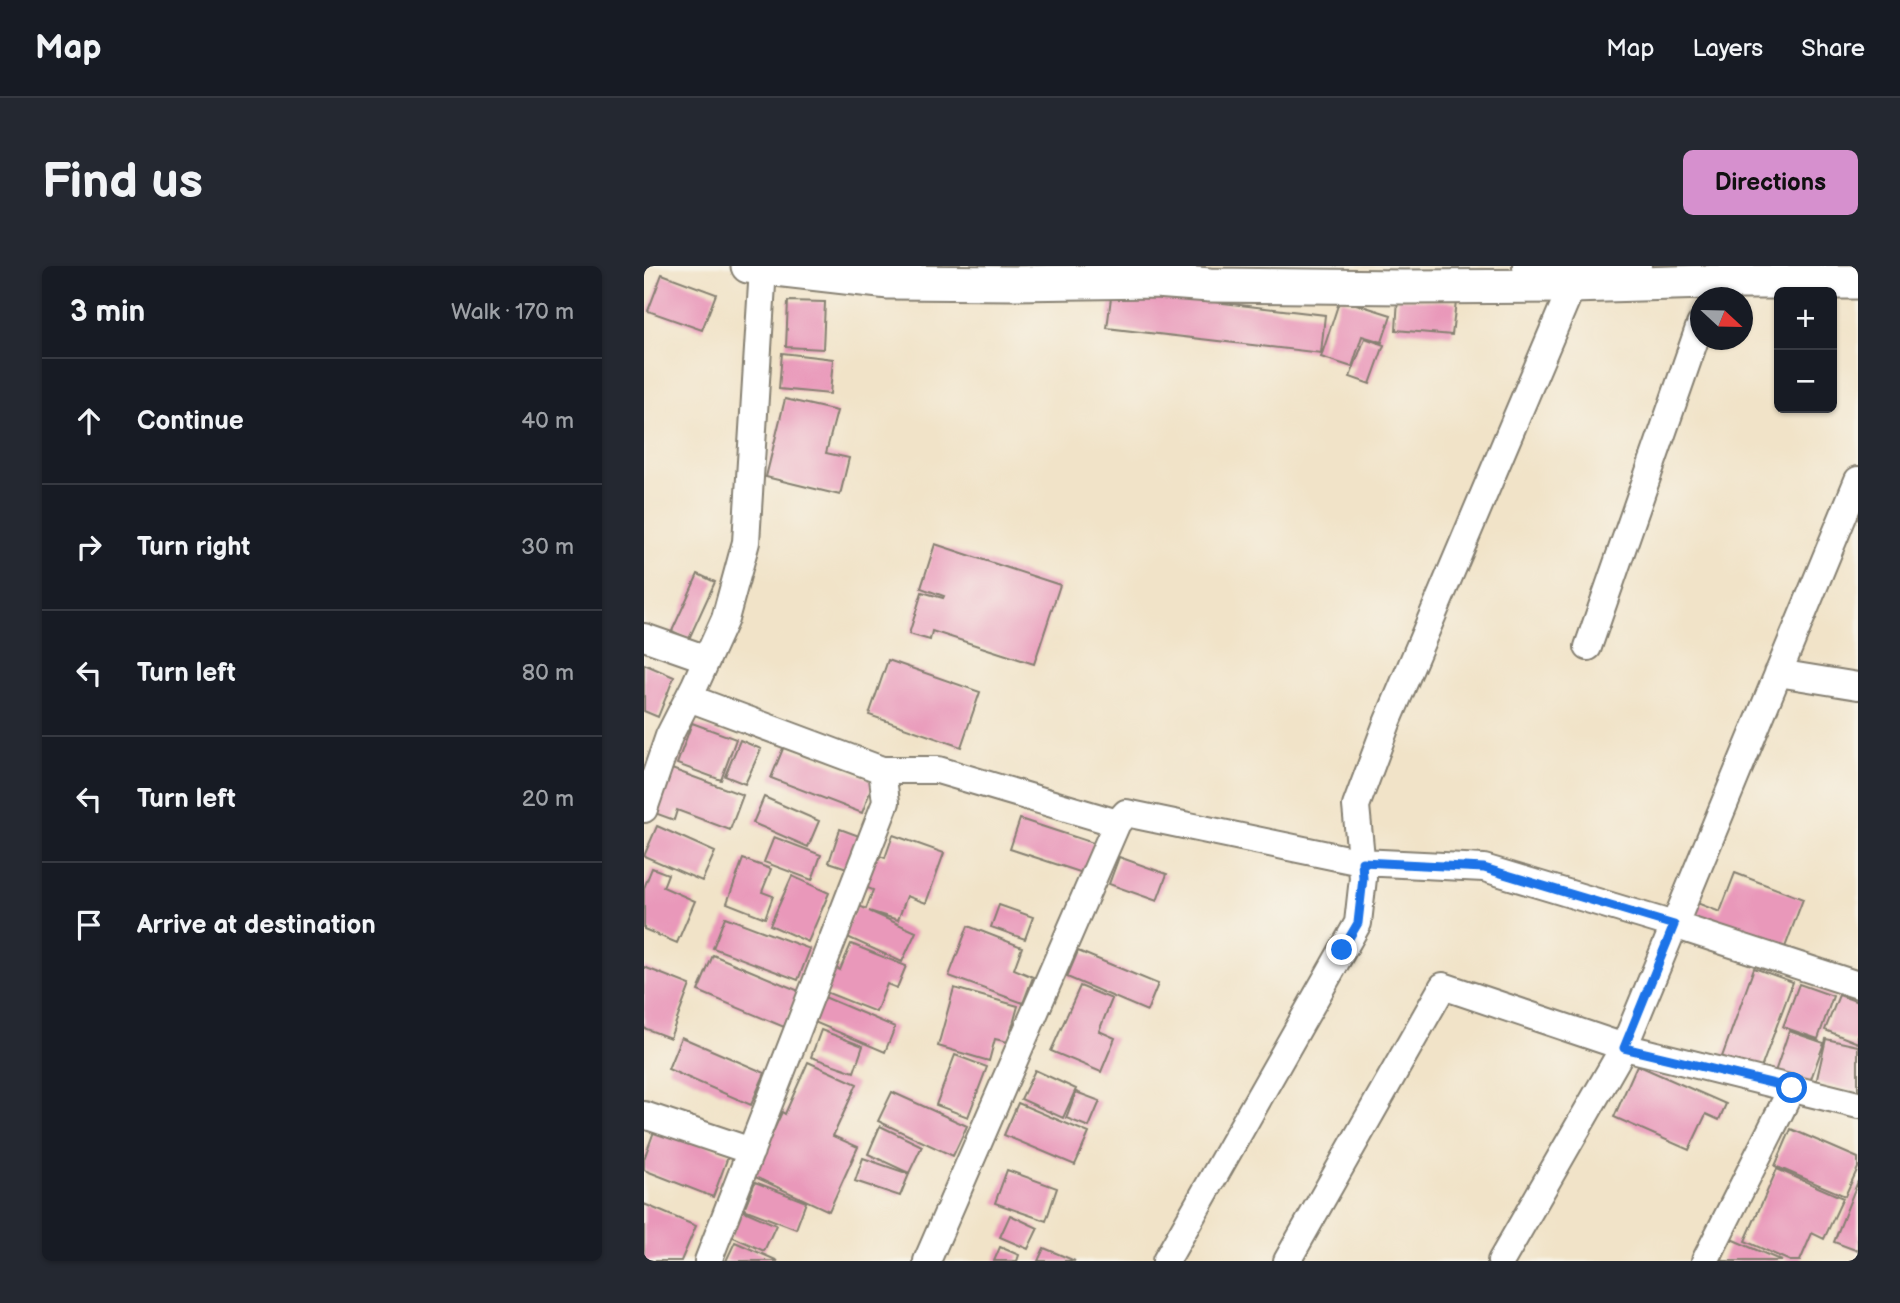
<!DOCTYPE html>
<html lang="en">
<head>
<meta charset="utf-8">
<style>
	body { margin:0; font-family:"Balsamiq Sans",sans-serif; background:#242831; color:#f1f3f6 }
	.controls { position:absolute; right:21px; top:21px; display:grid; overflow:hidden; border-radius:10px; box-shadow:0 2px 5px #0004 }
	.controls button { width:63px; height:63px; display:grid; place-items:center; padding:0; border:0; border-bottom:2px solid #363941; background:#171b24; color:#f1f3f6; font:35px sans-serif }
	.compass { position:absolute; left:1046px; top:21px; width:63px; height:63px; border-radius:50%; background:#171b24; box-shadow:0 2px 5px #0004; rotate:112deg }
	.stop { position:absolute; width:21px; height:21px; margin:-16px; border:5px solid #1a73e8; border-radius:50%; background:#fff }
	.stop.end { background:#1a73e8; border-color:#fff; box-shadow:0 2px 7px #0008 }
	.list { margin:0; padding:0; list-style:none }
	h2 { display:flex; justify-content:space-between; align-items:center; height:91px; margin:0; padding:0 28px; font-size:30px }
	h2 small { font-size:23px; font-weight:400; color:#9ea1a6 }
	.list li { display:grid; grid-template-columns:46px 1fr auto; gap:21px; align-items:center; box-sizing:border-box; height:126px; padding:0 28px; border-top:2px solid #363941 }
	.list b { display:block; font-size:26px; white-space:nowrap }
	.list em { font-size:23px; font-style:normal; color:#9ea1a6 }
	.icon { flex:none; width:38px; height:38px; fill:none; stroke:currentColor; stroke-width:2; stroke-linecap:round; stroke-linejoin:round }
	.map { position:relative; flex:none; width:1214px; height:995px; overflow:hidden; border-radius:10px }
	header { display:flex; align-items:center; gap:42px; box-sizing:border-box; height:98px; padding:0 35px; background:#171b24; border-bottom:2px solid #363941 }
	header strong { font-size:33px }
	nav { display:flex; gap:38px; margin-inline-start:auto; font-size:24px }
	.intro { display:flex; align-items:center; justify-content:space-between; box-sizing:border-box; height:168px; padding:0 42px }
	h1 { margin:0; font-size:49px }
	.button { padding:18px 32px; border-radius:10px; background:#d690ce; color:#111; font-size:24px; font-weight:700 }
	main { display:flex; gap:42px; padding:0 42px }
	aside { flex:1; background:#171b24; border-radius:10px; box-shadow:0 2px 5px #0004 }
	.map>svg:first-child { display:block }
	.building { fill:#e998ba }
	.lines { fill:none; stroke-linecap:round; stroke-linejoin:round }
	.minor-casing { stroke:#868072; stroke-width:30 }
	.major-casing { stroke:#868072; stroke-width:37 }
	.highway-casing { stroke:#868072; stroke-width:42 }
	.minor { stroke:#fff; stroke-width:26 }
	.major { stroke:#fff; stroke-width:33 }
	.highway { stroke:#fff; stroke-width:38 }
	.route { stroke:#1a73e8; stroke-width:9 }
</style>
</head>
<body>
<header>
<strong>Map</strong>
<nav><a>Map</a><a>Layers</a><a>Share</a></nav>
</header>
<div class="intro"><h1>Find us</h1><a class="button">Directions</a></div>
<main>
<aside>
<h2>3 min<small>Walk · 170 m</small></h2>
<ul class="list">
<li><svg class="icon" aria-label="ahead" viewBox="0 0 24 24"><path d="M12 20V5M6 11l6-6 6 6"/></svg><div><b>Continue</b></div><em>40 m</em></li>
<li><svg class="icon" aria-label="right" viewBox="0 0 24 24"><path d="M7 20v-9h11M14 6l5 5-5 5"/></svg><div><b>Turn right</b></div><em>30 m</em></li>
<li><svg class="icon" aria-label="left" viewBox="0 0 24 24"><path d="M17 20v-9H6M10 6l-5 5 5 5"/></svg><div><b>Turn left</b></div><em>80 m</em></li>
<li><svg class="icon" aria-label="left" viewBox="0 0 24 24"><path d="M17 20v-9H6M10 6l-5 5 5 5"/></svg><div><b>Turn left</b></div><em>20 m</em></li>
<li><svg class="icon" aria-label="arrive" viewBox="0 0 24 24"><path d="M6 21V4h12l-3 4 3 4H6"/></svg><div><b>Arrive at destination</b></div></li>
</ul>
</aside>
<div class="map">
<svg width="1214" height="995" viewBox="0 0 1214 995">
	<rect width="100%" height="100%" fill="#f7f3e8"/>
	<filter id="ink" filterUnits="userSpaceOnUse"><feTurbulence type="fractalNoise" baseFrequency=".0143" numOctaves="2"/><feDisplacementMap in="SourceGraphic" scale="14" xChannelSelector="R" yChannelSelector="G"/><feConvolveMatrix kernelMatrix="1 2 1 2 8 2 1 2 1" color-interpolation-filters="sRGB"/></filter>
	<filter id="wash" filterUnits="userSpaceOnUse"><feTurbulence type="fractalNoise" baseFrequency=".00686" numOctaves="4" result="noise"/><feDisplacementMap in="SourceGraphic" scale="28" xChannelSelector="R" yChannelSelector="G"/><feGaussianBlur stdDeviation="1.57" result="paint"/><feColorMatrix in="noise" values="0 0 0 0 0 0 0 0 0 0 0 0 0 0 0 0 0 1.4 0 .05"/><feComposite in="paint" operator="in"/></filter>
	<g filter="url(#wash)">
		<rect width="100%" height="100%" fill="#f1e3c8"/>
		<g id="blocks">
			<path class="building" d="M18,8L72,28L58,64L4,45Z
				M468,24L681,49L677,87L463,62Z
				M754,32L812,36L808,69L752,64Z
				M696,33L747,49L738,76L718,70L708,101L677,91Z
				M144,35L181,36L179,83L142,81Z
				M721,72L740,79L726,118L706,111Z
				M138,87L189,93L186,128L135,123Z
				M141,133L193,145L182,187L205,192L196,229L122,211Z
				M291,278L416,319L390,398L288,365L286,374L265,368L278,326L299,332L300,330L277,322Z
				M54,308L71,316L45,373L28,365Z
				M244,394L336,426L317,481L225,449Z
				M0,398L30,411L14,451L0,445Z
				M48,457L92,473L77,514L33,498Z
				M96,474L117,483L101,518L81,510Z
				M140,480L230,515L218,547L127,512Z
				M25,502L99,529L86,564L33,544L30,554L8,546Z
				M120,531L175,555L164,581L109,557Z
				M376,553L452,578L442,608L366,583Z
				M13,560L71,586L58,615L0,590Z
				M196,563L226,574L215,606L185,596Z
				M249,569L300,587L282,637L263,630L254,654L225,645L272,666L258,696L199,669L213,639L222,643L229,624L216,619L227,587L241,592Z
				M130,571L177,589L168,614L120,596Z
				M475,591L523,608L513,635L465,618Z
				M99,593L127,603L118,626L129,630L121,652L83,637Z
				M8,602L24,608L19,621L51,635L33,677L0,663V622Z
				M1091,607L1159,633L1137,692L1041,655L1048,635L1076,646Z
				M148,610L185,627L164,676L126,659Z
				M355,639L389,651L381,673L347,661Z
				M81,651L166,683L154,714L69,682Z
				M324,660L378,681L370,703L389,711L379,737L305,710Z
				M207,678L262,700L253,722L243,718L232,746L179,725L189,700L196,704Z
				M434,685L514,718L503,745L423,711Z
				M69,689L155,725L140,761L54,725Z
				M0,701L46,719L26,772L0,762Z
				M1110,702L1149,716L1116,805L1078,791Z
				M1155,718L1189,730L1174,773L1139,761Z
				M436,720L468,733L455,765L471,772L457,806L407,785Z
				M310,722L374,740L364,776L351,773L345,795L294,780Z
				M1195,729L1214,736V777L1181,764Z
				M178,730L251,761L241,786L168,755Z
				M177,764L219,780L210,806L167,791Z
				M1145,765L1180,777L1164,821L1130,809Z
				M37,771L121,807L107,839L24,803Z
				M1182,773L1214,780V825L1172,817Z
				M311,789L343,801L324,851L292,839Z
				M164,796L213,818L189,870L214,881L185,945L109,910L138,846L141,848Z
				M993,799L1082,838L1075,854L1062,848L1045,884L970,851Z
				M391,804L432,823L419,852L377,833Z
				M248,826L323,860L309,890L234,855Z
				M432,826L456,835L445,861L422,852Z
				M374,837L445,867L431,899L360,869Z
				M12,860L85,888L69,931L0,904V893Z
				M236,860L278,880L265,907L224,888Z
				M1147,863L1214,892V902L1201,930L1131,900Z
				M219,892L265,908L256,930L211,915Z
				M1133,903L1199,932L1180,973L1168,967L1156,995H1146L1101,975Z
				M363,904L413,922L402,955L351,937Z
				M1214,915V985L1190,976Z
				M111,916L162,936L152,963L100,943Z
				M0,938L52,960L37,995H0Z
				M98,944L132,959L120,985L87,970Z
				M366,949L394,962L384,983L356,971Z
				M1087,973L1138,995H1077Z
				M91,976L134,995H82Z
				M356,981L375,989L373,995H350Z
				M400,982L431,995H394Z"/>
		</g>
	</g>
	<g filter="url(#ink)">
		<use href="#blocks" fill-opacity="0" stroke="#868072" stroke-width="2"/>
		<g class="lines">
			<defs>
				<path id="minor" d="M0,371L63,393
					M944,381L1056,59
					M1134,407L1214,420
					M45,432L238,504
					M0,543L25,470L51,419L81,353L102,276L119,2
					M0,849L107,885
					M64,995L242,536L238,504H294L473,557L482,547L717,596L840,602L1030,659L1214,719
					M283,995L473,557
					M522,995L714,657L719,612L712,540L743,457L928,20
					M643,995L799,720L980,781L1214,214
					M857,995L980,781L1214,839
					M1061,995L1148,822"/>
				<path id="major" d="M104,0L245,16L370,17L511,15L566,19L760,21L928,20L1063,16H1214"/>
				<path id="highway" d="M888,0L919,2L988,0"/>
			</defs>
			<use href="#minor" class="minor-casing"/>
			<use href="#major" class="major-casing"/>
			<use href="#highway" class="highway-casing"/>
			<use href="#minor" class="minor"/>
			<use href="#major" class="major"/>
			<use href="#highway" class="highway"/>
		</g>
	</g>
	<g class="lines" filter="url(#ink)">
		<path class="route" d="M698,684L714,657L719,612L718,596L840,602L1030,659L980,782L1148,822"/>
	</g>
</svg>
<div class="controls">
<button>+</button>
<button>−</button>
</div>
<svg class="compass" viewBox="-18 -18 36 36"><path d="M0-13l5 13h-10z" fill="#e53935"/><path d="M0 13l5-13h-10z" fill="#9ea1a6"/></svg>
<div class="stop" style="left:1148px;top:822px"></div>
<div class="stop end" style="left:698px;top:684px"></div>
</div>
</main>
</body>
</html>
